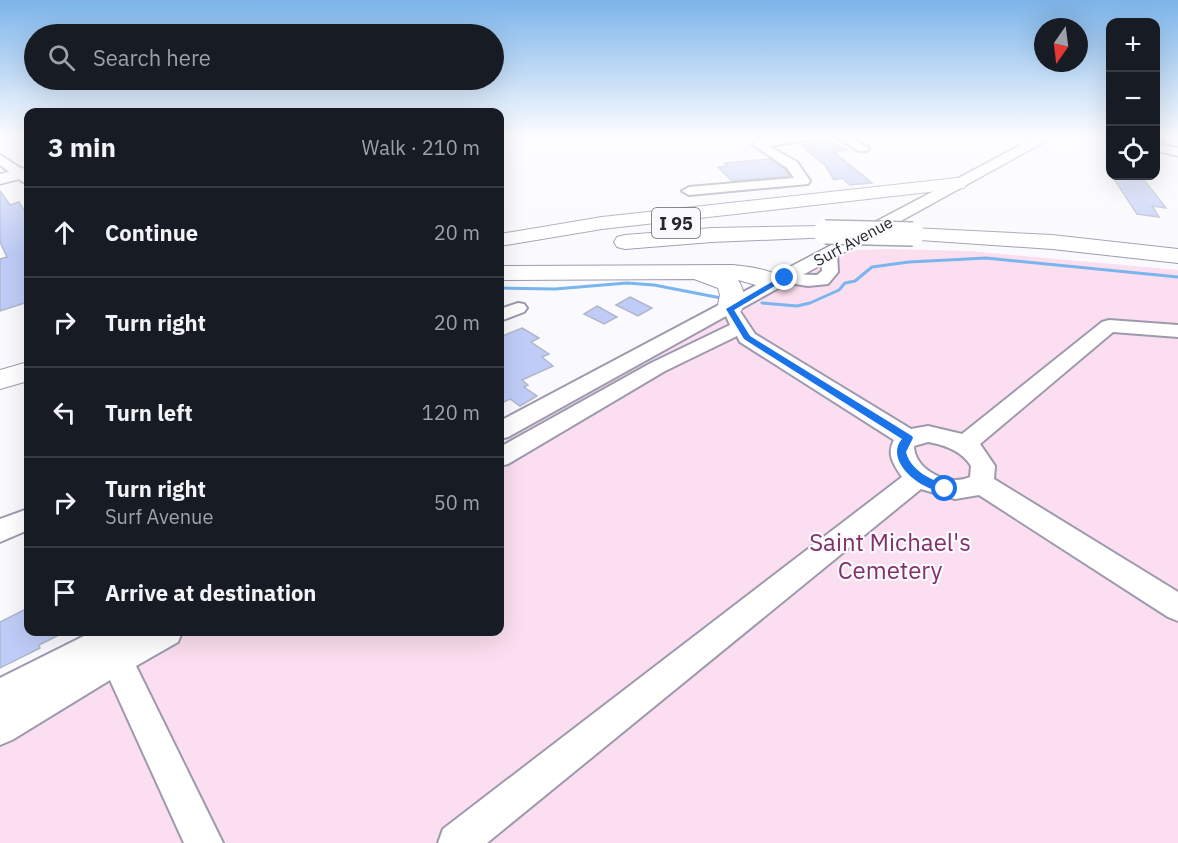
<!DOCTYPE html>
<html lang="en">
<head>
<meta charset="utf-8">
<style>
	body { margin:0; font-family:"IBM Plex Sans",sans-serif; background:#242831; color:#f1f3f6 }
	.controls { position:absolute; right:18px; top:18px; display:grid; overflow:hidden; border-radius:12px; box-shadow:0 6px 24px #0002 }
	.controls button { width:54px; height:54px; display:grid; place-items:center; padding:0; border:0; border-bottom:2px solid #363941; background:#171b24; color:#f1f3f6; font:30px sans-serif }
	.compass { position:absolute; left:1034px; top:18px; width:54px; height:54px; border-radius:50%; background:#171b24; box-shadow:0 6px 24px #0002; rotate:194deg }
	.stop { position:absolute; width:18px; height:18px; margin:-14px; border:4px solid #1a73e8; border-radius:50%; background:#fff }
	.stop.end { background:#1a73e8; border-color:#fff; box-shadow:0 2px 6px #0008 }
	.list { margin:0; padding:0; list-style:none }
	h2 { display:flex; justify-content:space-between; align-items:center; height:78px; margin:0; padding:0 24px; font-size:26px }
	h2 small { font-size:20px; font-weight:400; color:#9ea1a6 }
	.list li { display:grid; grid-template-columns:39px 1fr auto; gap:18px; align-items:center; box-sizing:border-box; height:90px; padding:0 24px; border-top:2px solid #363941 }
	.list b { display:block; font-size:22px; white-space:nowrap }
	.list p { margin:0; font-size:20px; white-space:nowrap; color:#9ea1a6 }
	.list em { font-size:20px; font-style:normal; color:#9ea1a6 }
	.icon { flex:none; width:33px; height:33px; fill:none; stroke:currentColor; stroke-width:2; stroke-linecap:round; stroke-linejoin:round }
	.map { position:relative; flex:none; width:1178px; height:843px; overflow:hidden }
	.search { position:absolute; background:#171b24; box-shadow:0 6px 24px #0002; left:24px; top:24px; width:480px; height:66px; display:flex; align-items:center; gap:15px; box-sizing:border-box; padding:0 21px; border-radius:33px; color:#9ea1a6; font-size:22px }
	.panel { position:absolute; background:#171b24; box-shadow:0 6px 24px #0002; left:24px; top:108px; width:480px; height:528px; border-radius:12px }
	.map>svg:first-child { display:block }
	.green { fill:#fbdeef }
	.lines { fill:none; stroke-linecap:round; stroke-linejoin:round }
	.stream { stroke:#7ab5ee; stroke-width:3 }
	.building { fill:#bfccf7; stroke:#b0b7cb; stroke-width:1.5 }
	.minor-tunnel { stroke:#d0cfd4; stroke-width:14; stroke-dasharray:14 7; stroke-linecap:butt }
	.minor-casing { stroke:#9e9aae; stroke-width:4 }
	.major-casing { stroke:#9e9aae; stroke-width:3 }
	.highway-casing { stroke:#9e9aae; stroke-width:2 }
	.minor { fill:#fff; fill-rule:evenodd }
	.major { fill:#fff; fill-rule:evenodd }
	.highway { fill:#fff; fill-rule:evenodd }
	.highway-bridge-casing { stroke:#9e9aae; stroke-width:26; stroke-linecap:butt }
	.highway-bridge { stroke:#fff; stroke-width:23 }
	.route { fill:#1a73e8 }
	.labels { text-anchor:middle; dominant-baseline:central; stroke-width:4.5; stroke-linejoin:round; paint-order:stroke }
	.far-street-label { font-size:16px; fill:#27252d; stroke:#fafafe }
	.shield { fill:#fafafe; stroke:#66656c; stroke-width:1.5 }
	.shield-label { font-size:18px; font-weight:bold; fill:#27252d }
	.near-park-label { font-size:24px; fill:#833069; stroke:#fafafe }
</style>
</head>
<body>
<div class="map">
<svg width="1178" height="843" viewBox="0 0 1178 843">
	<rect width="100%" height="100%" fill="#fafafe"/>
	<path class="green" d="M888,249L969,251L1178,270V843H0V709L144,632H500V443L819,266L856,250Z"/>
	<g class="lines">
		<path class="stream" d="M500,288L555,289L627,283L654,285L721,298
			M762,303L797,306L810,303L839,290L845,283L855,281L872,267L909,262L986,258L1178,277"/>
	</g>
	<path class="building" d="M828,140L847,150L834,152L872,183L850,185L842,178L834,180L825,165L806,150L809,149L801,145Z
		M770,159L785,170L790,176L732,181L718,167L727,166L724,163Z
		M1112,176H1141L1166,208L1152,206L1159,217L1137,214Z
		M0,191L10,205L19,202L24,210L28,209V302L0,311V259L7,257L0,242Z
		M630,297L652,308L638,316L616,305Z
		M597,306L617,317L604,324L584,314Z
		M522,328L539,338L531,342L549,354L542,357L553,366L522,380L528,385L524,387L537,396L520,406L510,399L500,404V337Z
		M28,608V632H65L39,645L40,648L0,668V622Z"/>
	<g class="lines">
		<path class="minor-tunnel" d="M1156,137L1169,140"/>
		<defs>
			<path id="minor" d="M786,136H812L806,140L769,146L797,162L810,181L808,184L689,195L682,191L689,187L794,178L787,168L752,144L758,140Z
				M833,136H848L869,148L867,151H859Z
				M1169,136L1178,138V146L1165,143V137Z
				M0,155L28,173V183L23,182L0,165Z
				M829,249L837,254L838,272L828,284L808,286L782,282L780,287L739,310L755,334L911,429L928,426L962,434L1102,322L1109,320L1178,325V337L1113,332L980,444L995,466L994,479L1178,592V621L1168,617L979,495L955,499L921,489L487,843H438L443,829L902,477C894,465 886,454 894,440L740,342L737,336L665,371L508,464L500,466V447L651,363L730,325L726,316L508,437L500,439V421L768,279H777L779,274L817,275L822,271L821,254ZM928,442C945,445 962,451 971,466L970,477C949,487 914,470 914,446Z
				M518,303L524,304L527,308L524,312L500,321V309Z
				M28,509V530L0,542V519Z
				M92,632H182L178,642L136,666L223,843H184L110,680L12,740L0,745V678Z"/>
			<path id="major" d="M1038,136H1055L781,287L774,289L767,287L764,283L767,279Z
				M1098,136H1110V141L1100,139Z
				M1156,143L1178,148V156L1156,151Z
				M28,167V177L0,184V174Z"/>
			<path id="highway" d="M957,178L964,180L967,184L964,188L602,229L500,246V234L602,217Z
				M825,226L833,227L836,232L833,237L712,242L625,249L617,247L614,242L617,237L625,235L712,228Z
				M913,228L1052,235L1178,249V263L1052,249L905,239L902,234L905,229Z
				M733,265C749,267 777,269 786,283L783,288L774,290L738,280C745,291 747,303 739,314L730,317L721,314L717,309L720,295L718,288L694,279L500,280V266Z
				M28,362V381L0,389V370Z"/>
		</defs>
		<use href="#minor" class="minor-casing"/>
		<use href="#major" class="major-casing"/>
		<use href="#highway" class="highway-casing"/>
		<use href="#minor" class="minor"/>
		<use href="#major" class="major"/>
		<use href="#highway" class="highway"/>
		<defs>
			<path id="highway-bridge" d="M825,232L913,234"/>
		</defs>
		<use href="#highway-bridge" class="highway-bridge-casing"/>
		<use href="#highway-bridge" class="highway-bridge"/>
	</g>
	<linearGradient id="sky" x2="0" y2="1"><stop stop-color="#7cb4ea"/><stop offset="0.54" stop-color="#fdfdff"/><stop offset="1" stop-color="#fdfdff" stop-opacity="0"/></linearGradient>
	<rect width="1178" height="254" fill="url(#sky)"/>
	<path class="route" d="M782,276L788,278L734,310L750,336L912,436L913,438L906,452C911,471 931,480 949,486V491C927,496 882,462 902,439L744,339L726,309Z"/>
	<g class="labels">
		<g class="far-street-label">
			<text transform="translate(853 241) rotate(-28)">Surf Avenue</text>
		</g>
		<rect class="shield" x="652" y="208" width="48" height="30" rx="4.5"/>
		<g class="shield-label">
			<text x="676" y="223">I 95</text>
		</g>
		<g class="near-park-label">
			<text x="890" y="542">Saint Michael's<tspan x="890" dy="28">Cemetery</tspan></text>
		</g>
	</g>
</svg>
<div class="controls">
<button>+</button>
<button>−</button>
<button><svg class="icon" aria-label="locate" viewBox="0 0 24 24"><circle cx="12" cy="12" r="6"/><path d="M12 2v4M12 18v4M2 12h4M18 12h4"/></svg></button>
</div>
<svg class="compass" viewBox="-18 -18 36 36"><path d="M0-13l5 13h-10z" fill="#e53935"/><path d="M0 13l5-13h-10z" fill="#9ea1a6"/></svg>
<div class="stop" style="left:945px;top:489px"></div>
<div class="stop end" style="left:785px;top:278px"></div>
<div class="search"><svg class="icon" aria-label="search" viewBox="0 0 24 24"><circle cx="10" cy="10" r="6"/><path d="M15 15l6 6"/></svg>Search here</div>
<section class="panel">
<h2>3 min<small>Walk · 210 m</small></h2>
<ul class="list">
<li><svg class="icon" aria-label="ahead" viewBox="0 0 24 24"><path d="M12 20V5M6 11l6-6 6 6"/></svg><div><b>Continue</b></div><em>20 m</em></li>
<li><svg class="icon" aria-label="right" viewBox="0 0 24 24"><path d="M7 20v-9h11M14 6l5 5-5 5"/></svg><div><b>Turn right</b></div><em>20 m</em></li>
<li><svg class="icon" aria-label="left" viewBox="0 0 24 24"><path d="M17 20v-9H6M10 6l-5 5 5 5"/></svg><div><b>Turn left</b></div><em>120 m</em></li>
<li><svg class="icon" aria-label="right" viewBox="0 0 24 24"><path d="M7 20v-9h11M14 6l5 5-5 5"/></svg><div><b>Turn right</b><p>Surf Avenue</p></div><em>50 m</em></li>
<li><svg class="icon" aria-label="arrive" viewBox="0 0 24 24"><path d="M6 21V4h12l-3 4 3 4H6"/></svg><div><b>Arrive at destination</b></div></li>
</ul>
</section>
</div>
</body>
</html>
